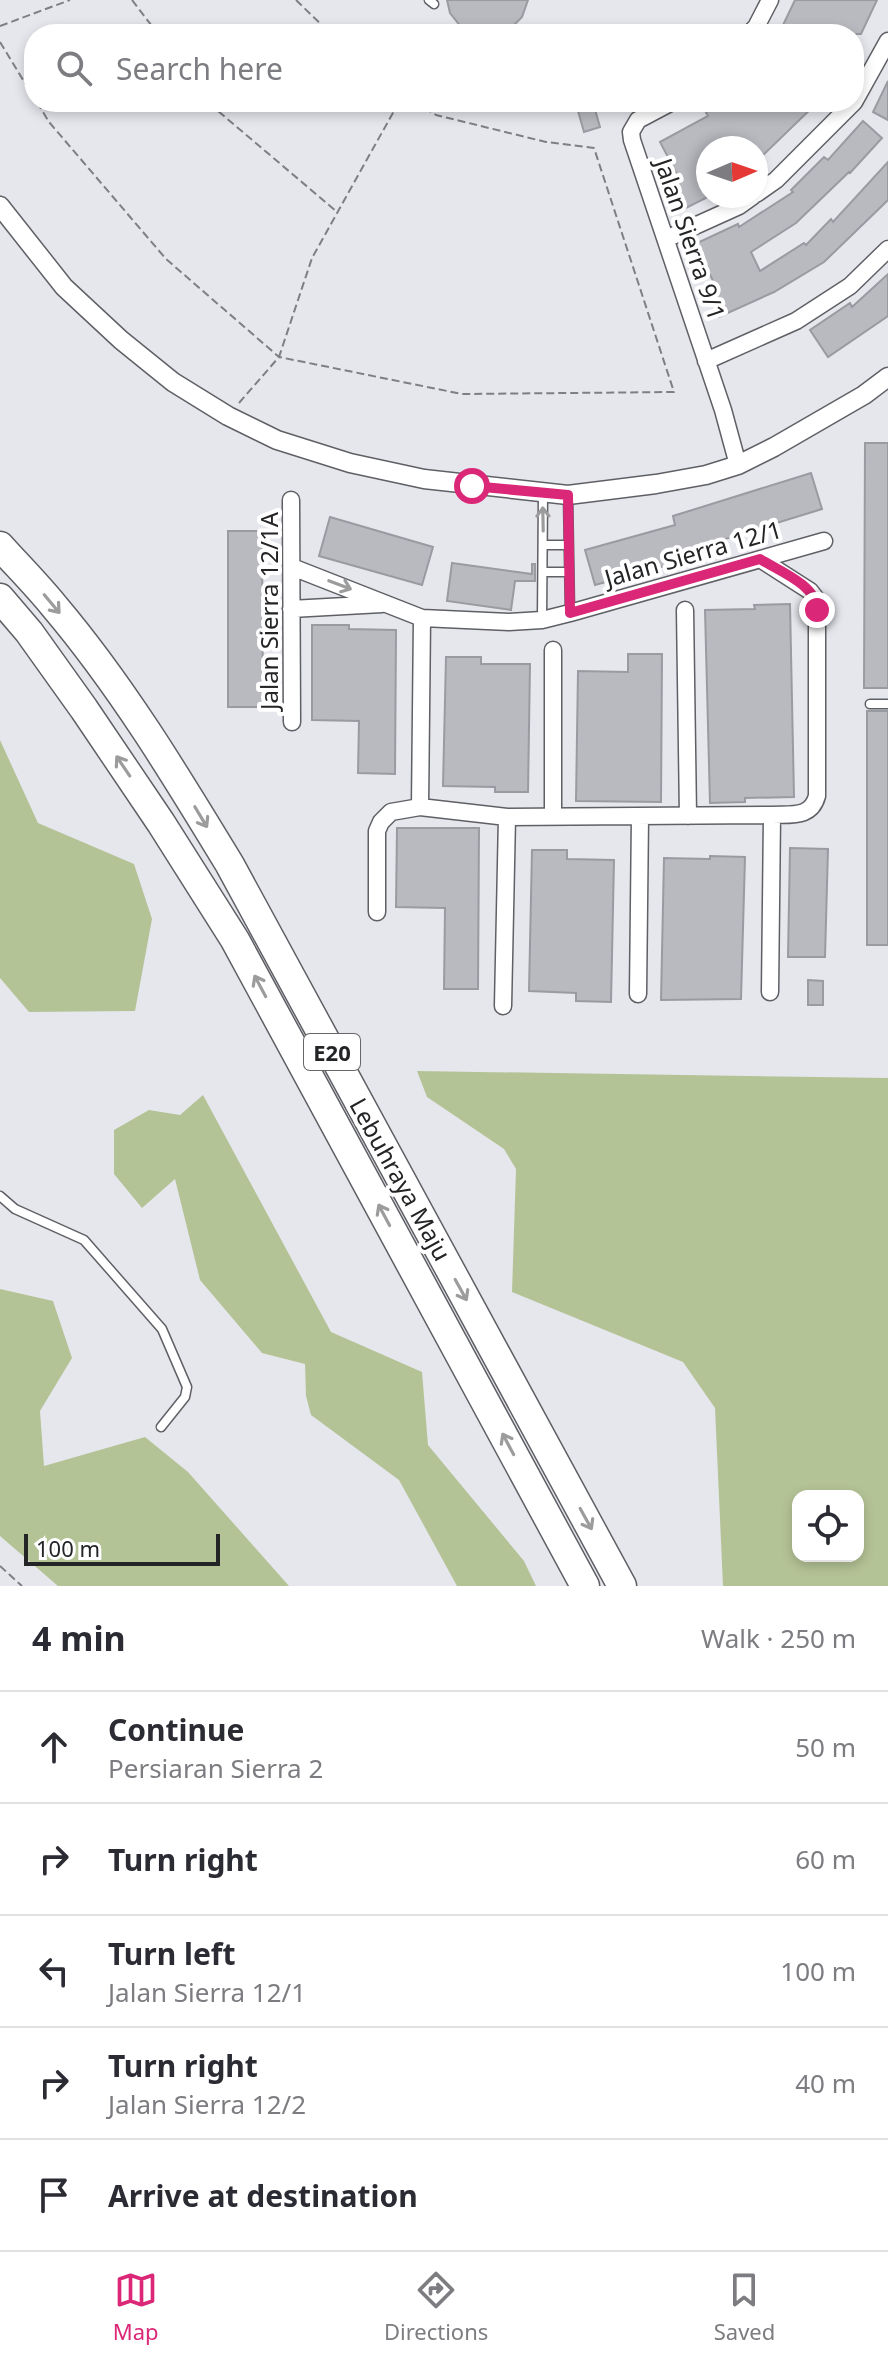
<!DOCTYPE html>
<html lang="en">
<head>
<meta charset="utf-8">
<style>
	body { margin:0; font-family:"Noto Sans",sans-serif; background:#f7f7f7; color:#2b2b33 }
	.controls { position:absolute; right:24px; bottom:24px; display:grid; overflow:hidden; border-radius:16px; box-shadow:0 4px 12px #0003 }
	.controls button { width:72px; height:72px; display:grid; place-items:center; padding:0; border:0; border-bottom:2px solid #e1e1e2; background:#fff; color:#2b2b33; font:40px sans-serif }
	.compass { position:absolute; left:696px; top:136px; width:72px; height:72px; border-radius:50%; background:#fff; box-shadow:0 4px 12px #0003; rotate:88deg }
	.scale { position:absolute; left:24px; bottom:20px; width:196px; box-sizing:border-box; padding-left:8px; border:4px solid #232426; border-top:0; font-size:22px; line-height:28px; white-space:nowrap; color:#232426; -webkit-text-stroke:6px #fff; paint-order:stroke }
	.stop { position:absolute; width:24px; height:24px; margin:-18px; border:6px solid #db2777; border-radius:50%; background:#fff }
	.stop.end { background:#db2777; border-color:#fff; box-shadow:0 2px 8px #0008 }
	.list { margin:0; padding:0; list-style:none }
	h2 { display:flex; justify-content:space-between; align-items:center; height:104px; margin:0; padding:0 32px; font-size:34px }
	h2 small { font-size:26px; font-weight:400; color:#7c7c81 }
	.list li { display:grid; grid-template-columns:52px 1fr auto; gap:24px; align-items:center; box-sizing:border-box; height:112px; padding:0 32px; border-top:2px solid #e1e1e2 }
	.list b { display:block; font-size:30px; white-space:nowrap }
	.list p { margin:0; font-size:26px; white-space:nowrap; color:#7c7c81 }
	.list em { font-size:26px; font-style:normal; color:#7c7c81 }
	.icon { flex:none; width:44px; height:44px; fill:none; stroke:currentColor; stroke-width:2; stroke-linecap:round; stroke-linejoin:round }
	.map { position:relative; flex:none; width:888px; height:1586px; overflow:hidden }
	.search { position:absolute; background:#fff; box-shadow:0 4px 12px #0003; left:24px; right:24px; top:24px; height:88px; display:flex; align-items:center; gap:20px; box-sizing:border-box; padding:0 28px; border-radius:32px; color:#7c7c81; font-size:30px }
	.sheet { height:664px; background:#fff }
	nav { display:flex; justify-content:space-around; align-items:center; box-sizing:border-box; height:112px; border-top:2px solid #e1e1e2; background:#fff; font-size:22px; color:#7c7c81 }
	nav a { display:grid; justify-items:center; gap:4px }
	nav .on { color:#db2777 }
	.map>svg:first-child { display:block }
	.green { fill:#b4c396; fill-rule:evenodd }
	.building { fill:#b9bac0; stroke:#9a9ba1; stroke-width:2 }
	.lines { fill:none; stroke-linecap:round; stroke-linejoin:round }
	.service-casing { stroke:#5f6065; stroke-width:11 }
	.minor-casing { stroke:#5f6065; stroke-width:19 }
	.tertiary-casing { stroke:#5f6065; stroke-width:21 }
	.motorway-casing { stroke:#5f6065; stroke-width:31 }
	.path { stroke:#7e7f83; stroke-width:2; stroke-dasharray:8 4; stroke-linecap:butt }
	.service { stroke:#fff; stroke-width:8 }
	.minor { stroke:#fff; stroke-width:16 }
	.tertiary { stroke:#fff; stroke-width:18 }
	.motorway { stroke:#fff; stroke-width:28 }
	.oneway { stroke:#9c9c9d }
	.route { stroke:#db2777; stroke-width:10 }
	.labels { text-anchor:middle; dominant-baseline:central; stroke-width:8; stroke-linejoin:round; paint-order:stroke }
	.shield { fill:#fff; stroke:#656667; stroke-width:2 }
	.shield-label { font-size:22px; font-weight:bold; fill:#232426 }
	.street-label { font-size:24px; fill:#232426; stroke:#fff }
</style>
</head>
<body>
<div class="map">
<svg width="888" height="1586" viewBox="0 0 888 1586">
	<rect width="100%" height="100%" fill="#e6e7ed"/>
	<path class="green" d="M0,740L38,823L134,864L152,919L135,1011L29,1012L0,978Z
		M417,1071L888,1078V1586H723L715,1408L683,1362L512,1292L516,1169L504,1149L427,1097ZM858,1496V1556H798V1496Z
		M203,1095L331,1332L422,1372L428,1445L524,1561L536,1586H457L399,1480L311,1415L306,1396L305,1364L262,1353L200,1280L175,1179L142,1208L114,1174V1130L149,1110L180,1115Z
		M0,1289L53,1301L72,1358L40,1411L44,1466L145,1437L188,1472L289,1586H58L0,1536Z"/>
	<path class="building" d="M447,0H528L522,17L505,34L466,33L450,13Z
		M795,0H877L861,34H801L783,25Z
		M888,81V120L873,112Z
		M718,102H818L756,162V148H708V197L684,209L671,185L680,180L660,142L708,116L706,113Z
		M594,106L600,127L584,132L578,111Z
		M863,121L882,138L850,173L849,172L796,223L751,252L760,271L804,243L806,245L831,219L833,222L888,162V200L824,262L774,292L719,317L708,293L717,289L695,244L738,224L739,227L793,192L791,190L824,157L828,160Z
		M888,274V316L828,357L810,330L850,303L852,307Z
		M865,443H888V688H864Z
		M811,473L822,509L670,556L672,564L595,585L585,550L675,525L673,516Z
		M330,517L433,547L422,585L319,556Z
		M228,531H262L263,707H228Z
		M452,563L532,574V564H535V581H515L511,610L447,601Z
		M790,604L794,797L745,798V802L710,803L705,610L755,609L754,605Z
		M312,625H349V629L396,630L395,774L358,773L359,721L312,720Z
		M628,654H662L661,802L576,801L578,671L628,672Z
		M446,657H481V664H530L528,792H495V787L443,786Z
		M867,711H888V945H867Z
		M397,828H479L478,989H444L445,908L396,907Z
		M790,848L828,849L825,957H788Z
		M532,850H567V859L614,860L611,1002L576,1001V993L529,991Z
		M710,856L745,857L741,999L661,1000L664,858L710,859Z
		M808,980L823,981V1005H808Z"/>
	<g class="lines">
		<defs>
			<path id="service" d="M429,0L434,4
				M568,495L570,612
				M543,545H568
				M543,572H568
				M542,619L543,494
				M870,704H888
				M0,1196L15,1209L84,1240L162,1329L187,1387L185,1397L161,1427"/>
			<path id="minor" d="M749,34L756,27L770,0
				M672,102L638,120L631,132L632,140L723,410L738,465
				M854,102L888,41
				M756,194L776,180L854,102
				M666,239L739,206L753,196
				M706,361L796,321L850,286L888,249
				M291,500L292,722
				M292,567L422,618L509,622L542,620L570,613L824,541
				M291,609L382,604
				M685,610L688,816
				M420,807L422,618
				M553,816V650
				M377,912V831L381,822L391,812L420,807L507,817L772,815C792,814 811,818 817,796V600L810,591L760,559
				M770,992L772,815
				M638,994L640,816
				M503,1006L507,817"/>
			<path id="tertiary" d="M0,206L64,287L121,340L173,382L228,416L277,440L350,463L424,479L568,495L656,484L706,475L738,465L774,447L864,395L888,377"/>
			<path id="motorway" d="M0,546C18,566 37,585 54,606C121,685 176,776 230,865L622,1586
				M0,598L29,632L84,709L161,823L235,940L585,1586"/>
		</defs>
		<use href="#service" class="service-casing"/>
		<use href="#minor" class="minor-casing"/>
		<use href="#tertiary" class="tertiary-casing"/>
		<use href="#motorway" class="motorway-casing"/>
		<path class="path" d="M132,0L158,34
			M296,0L331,34
			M0,26L70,0
			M0,42L34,98
			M37,102L49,122L166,259L279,357L462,394L674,392L594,148L546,142L436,115L416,102
			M211,102L218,111L336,211
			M239,403L279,357L312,258L399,102
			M0,1566L22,1586"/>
		<use href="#service" class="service"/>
		<use href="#minor" class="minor"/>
		<use href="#tertiary" class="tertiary"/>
		<use href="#motorway" class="motorway"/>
	</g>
	<defs><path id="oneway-shaft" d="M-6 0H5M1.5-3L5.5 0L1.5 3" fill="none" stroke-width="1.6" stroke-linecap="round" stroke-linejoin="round" transform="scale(2)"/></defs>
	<g class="oneway">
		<use href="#oneway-shaft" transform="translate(543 519) rotate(-91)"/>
		<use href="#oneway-shaft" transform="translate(340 585) rotate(21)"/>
		<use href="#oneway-shaft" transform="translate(52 604) rotate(50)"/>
		<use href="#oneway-shaft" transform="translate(123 766) rotate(-124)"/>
		<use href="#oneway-shaft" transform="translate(201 817) rotate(59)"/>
		<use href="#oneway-shaft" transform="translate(260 986) rotate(-118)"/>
		<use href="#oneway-shaft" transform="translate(384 1215) rotate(-118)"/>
		<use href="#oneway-shaft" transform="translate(461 1290) rotate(61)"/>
		<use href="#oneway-shaft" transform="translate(508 1444) rotate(-118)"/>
		<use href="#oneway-shaft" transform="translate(586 1519) rotate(61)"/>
	</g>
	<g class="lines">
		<path class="route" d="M472,486L568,495L570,613L760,559C779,571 817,585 817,610"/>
	</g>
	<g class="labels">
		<rect class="shield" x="304" y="1034" width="56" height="36" rx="6"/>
		<g class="shield-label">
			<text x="332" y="1052">E20</text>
		</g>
		<g class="street-label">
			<text transform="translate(691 239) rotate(71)">Jalan Sierra 9/1</text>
			<text transform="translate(693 553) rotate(-16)">Jalan Sierra 12/1</text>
			<text transform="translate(268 611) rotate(-90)">Jalan Sierra 12/1A</text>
			<text transform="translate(401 1179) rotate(61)">Lebuhraya Maju</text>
		</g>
	</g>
</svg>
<div class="controls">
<button><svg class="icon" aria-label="locate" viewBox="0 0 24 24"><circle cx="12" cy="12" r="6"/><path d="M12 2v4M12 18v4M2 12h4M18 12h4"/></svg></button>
</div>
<svg class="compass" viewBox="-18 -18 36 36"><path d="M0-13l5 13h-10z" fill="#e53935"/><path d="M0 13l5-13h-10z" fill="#7c7c81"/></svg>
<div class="scale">100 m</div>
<div class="stop" style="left:472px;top:486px"></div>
<div class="stop end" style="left:817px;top:610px"></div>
<div class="search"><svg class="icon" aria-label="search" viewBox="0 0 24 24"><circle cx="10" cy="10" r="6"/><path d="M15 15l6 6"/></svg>Search here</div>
</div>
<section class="sheet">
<h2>4 min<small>Walk · 250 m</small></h2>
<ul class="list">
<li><svg class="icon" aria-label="ahead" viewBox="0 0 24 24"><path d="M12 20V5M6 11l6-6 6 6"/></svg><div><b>Continue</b><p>Persiaran Sierra 2</p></div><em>50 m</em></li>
<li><svg class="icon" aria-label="right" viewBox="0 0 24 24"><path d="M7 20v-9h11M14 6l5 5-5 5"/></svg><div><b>Turn right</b></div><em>60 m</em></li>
<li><svg class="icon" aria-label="left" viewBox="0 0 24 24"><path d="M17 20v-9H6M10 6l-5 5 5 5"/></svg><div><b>Turn left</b><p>Jalan Sierra 12/1</p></div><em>100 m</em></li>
<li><svg class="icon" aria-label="right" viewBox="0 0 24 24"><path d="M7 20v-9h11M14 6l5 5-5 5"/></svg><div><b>Turn right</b><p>Jalan Sierra 12/2</p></div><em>40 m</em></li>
<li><svg class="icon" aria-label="arrive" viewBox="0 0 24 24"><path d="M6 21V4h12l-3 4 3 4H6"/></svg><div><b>Arrive at destination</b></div></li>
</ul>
</section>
<nav>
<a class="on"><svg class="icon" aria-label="map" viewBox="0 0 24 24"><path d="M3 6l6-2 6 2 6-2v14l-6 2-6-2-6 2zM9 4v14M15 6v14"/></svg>Map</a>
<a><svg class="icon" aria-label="directions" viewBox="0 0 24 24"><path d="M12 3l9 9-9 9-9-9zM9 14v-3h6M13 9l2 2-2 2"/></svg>Directions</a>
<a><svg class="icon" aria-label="saved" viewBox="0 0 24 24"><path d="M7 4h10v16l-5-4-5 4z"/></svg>Saved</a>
</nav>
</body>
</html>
